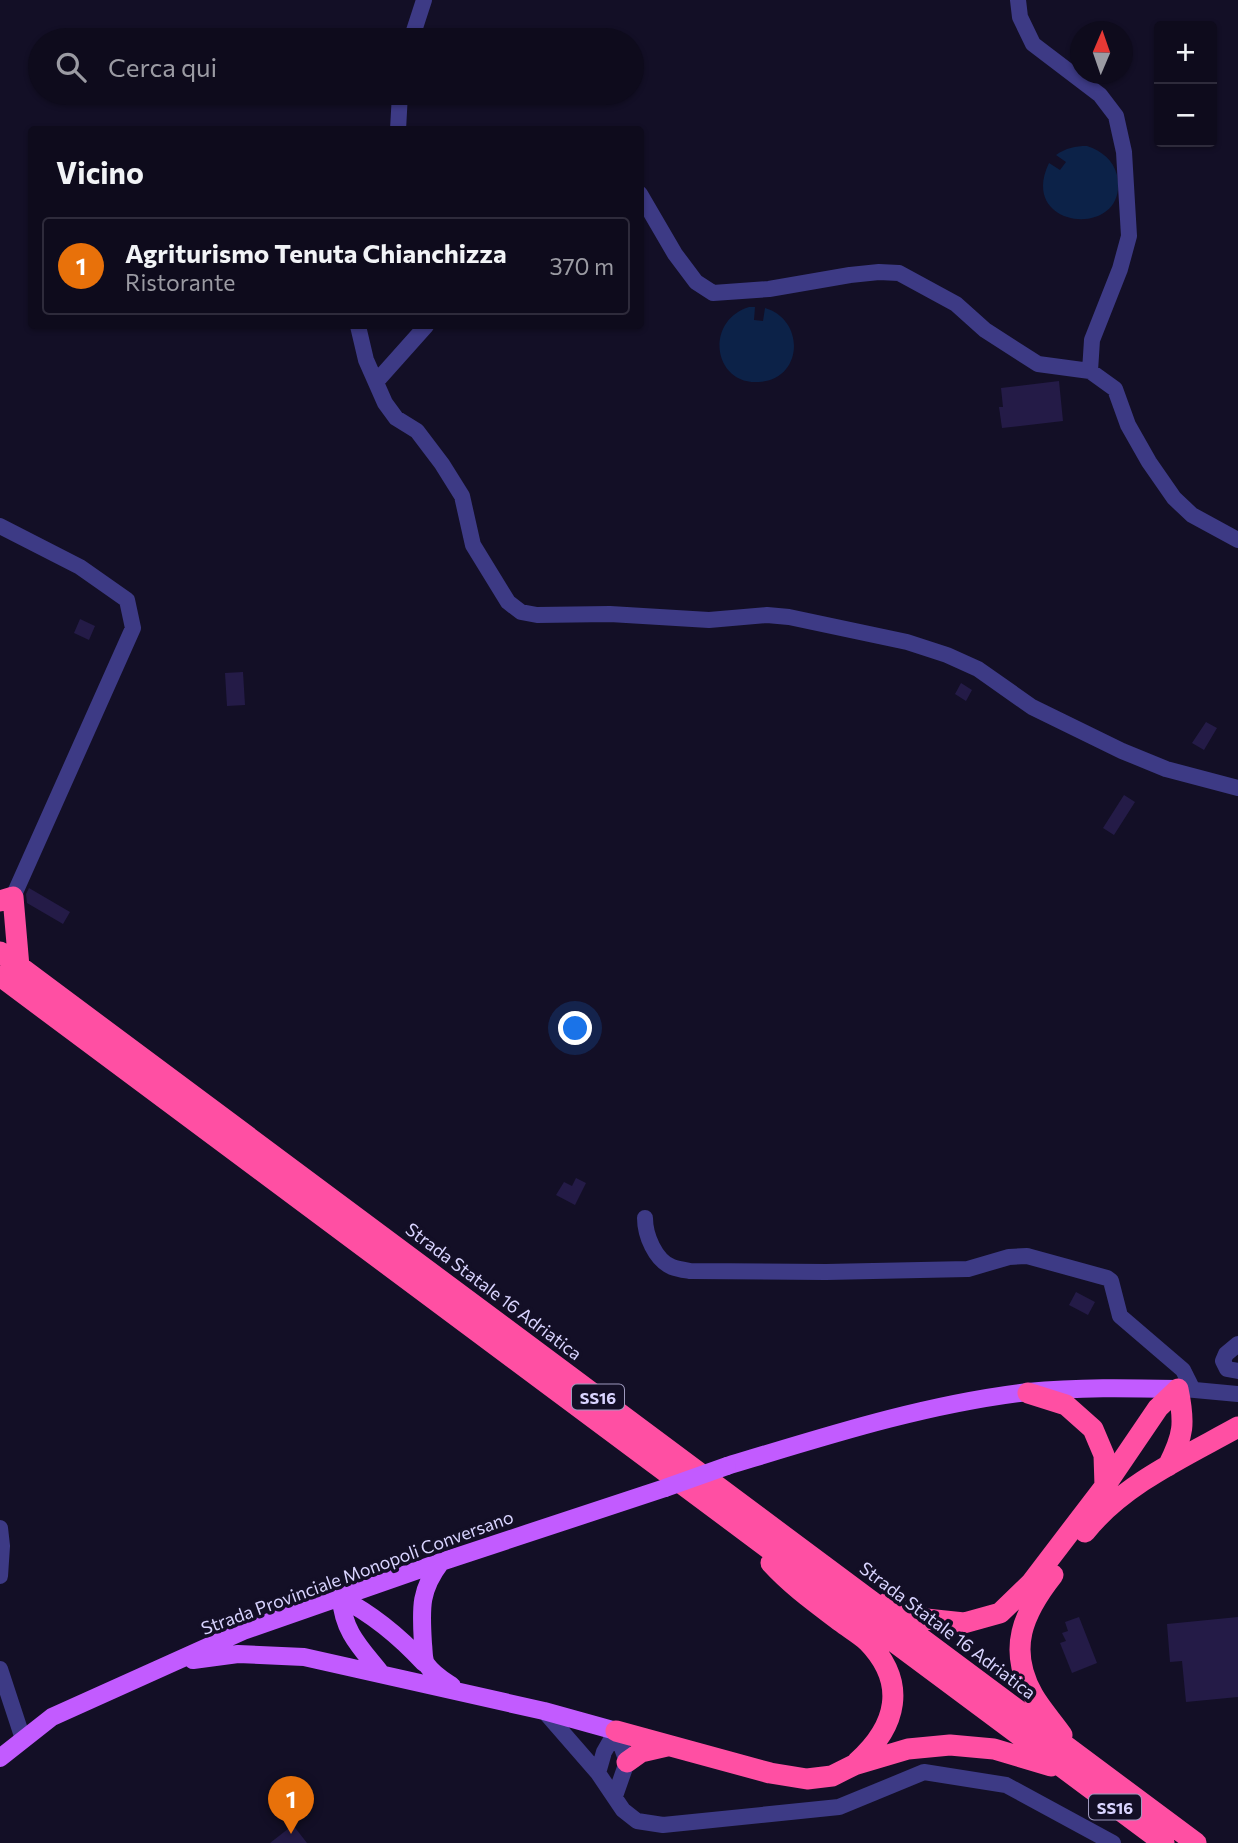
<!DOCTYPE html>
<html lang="it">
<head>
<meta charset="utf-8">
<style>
	body { margin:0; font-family:Commissioner,sans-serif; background:#1c1929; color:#f1f3f6 }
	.controls { position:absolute; right:21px; top:21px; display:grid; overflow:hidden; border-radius:7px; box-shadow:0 2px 5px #0004 }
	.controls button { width:63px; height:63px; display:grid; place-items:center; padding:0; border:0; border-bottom:2px solid #2e2b3b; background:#0e0b1c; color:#f1f3f6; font:35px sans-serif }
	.compass { position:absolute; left:1070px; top:21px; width:63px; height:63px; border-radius:50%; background:#0e0b1c; box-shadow:0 2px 5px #0004; rotate:2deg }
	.you { position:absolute; left:576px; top:1029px; width:24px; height:24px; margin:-18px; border:5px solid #fff; border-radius:50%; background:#1a73e8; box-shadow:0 0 0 10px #1a73e833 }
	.badge { display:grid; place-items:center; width:46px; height:46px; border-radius:50%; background:#d93025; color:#fff; font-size:23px; font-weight:700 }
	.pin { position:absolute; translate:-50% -58px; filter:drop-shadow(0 2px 4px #0008) }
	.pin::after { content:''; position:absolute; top:37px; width:24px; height:21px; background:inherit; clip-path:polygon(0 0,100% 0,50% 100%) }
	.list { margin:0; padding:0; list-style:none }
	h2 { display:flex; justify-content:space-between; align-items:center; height:91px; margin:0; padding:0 28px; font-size:30px }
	h2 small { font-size:23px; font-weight:400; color:#9b9ba3 }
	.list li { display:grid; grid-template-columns:46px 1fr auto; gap:21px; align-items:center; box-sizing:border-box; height:98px; margin:0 14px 14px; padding:0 14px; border:2px solid #2e2b3b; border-radius:7px }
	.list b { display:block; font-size:26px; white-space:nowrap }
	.list p { margin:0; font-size:23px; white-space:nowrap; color:#9b9ba3 }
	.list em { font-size:23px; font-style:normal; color:#9b9ba3 }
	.icon { flex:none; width:38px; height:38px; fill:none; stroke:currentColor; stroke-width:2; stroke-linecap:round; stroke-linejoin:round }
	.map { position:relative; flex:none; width:1238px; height:1843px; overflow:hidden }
	.search { position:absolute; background:#0e0b1c; box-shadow:0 2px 5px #0004; left:28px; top:28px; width:616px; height:77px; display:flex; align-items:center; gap:18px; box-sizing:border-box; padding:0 24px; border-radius:38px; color:#9b9ba3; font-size:26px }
	.panel { position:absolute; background:#0e0b1c; box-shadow:0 2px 5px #0004; left:28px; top:126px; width:616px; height:203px; border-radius:7px }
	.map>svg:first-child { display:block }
	.water { fill:#0c2248 }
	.building { fill:#241b47 }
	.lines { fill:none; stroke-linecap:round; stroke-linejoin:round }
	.minor { stroke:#3d3a85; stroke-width:16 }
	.major { stroke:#c25bff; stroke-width:18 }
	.highway { stroke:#ff4fa3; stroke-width:21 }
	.major-bridge { stroke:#c25bff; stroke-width:18 }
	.labels { text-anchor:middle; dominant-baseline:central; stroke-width:7; stroke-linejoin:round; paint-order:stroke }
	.shield { fill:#130f26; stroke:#9e99be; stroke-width:2 }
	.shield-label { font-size:16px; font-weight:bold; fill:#d9d4ff }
	.street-label { font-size:18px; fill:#d9d4ff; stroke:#130f26 }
</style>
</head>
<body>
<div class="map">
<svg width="1238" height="1843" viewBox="0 0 1238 1843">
	<rect width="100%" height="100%" fill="#130f26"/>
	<path class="water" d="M1087,146C1102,151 1113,160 1117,175C1131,240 1016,231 1049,163L1060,170L1066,162L1056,155C1066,148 1075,146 1087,146Z
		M749,307H755L754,320L763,321L765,308C806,320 803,380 759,382C713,385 704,321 749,307Z"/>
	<path class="building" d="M1059,381L1063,421L1002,428L999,407H1003L1001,388Z
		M80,619L95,626L89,640L74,633Z
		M243,672L245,705L227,706L225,673Z
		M961,683L972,690L966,701L955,694Z
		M1206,722L1217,728L1204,750L1192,743Z
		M1124,795L1135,802L1114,835L1103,828Z
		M29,888L70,912L63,924L27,903L26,894Z
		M576,1178L586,1183L575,1205L556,1195L564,1182L572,1186Z
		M1076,1292L1095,1302L1088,1315L1069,1305Z
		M1079,1617L1097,1663L1072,1673L1060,1643L1066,1641L1062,1633L1068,1631L1065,1622Z
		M1238,1617V1697L1186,1702L1182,1661L1170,1662L1167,1624Z
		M293,1825L307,1843H270Z"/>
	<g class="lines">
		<path class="minor" d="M1018,0L1020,17L1033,44L1100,95L1116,116L1124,152L1129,236L1120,269L1092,340L1090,371
			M411,40L424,0
			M398,130L400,93
			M640,194L675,254L696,282L713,293L769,289L850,275L879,272L899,273L956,304L985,330L1038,364L1090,371L1115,389L1128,425L1149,462L1174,498L1192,515L1238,540
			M358,326L366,360L385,403L396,418L417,431L442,464L462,496L473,545L508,602L521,612L537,615L610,614L709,620L767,615L789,617L907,642L947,655L978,669L1032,707L1122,751L1166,769L1238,788
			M376,382L426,326
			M0,526L80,567L127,600L133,628L13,897
			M645,1218C645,1235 655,1260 672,1267C677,1269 684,1270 690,1271L826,1272L968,1269L1009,1257L1027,1256L1107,1278L1111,1281L1120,1316L1183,1370L1193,1390
			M1238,1344L1226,1354L1223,1361L1227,1369L1238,1371
			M1184,1389L1238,1394
			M0,1528L2,1546L0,1576
			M0,1669L23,1739
			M544,1711L598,1773L623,1810L637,1821L663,1825L839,1807L924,1772L1006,1785L1113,1843
			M598,1773L604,1752L616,1731
			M615,1796L627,1762L616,1731"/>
		<path class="major" d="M727,1466C826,1436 925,1404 1028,1392C1078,1387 1128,1388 1178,1389
			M441,1562C419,1591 421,1609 423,1644C424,1651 423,1660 427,1665C433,1674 443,1680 452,1686
			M341,1598C372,1614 400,1637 424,1663
			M341,1598C343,1631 360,1647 380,1672
			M193,1660L238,1654L304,1657L544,1711L616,1731
			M0,1758L52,1717L243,1631L441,1562L665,1488"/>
		<path class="highway" d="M0,901L13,897L19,967
			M0,952L1196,1843
			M0,976L1164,1843
			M1168,1466C1184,1435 1185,1423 1178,1389
			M1105,1486L1158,1408L1178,1389
			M1085,1532C1123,1484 1186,1456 1238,1427
			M771,1563C792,1586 816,1603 841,1622C849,1628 859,1634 867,1641C908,1683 897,1726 857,1762
			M1053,1575C1023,1613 1007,1649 1033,1695C1041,1709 1053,1722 1062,1735
			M887,1603L926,1619L964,1623L1000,1613L1031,1583L1105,1486L1104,1455L1093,1429L1066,1405L1028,1393
			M616,1731L770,1773L807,1779L832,1776L854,1765L908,1749L950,1745L994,1749L1051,1766
			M627,1762L641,1752L667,1746"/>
		<path class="major-bridge" d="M665,1488L727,1466"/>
	</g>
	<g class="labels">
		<g class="shield">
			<rect x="572" y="1384.5" width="52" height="25" rx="5"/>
			<rect x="1089" y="1794.5" width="52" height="25" rx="5"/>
		</g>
		<g class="shield-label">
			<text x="598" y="1397">SS16</text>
			<text x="1115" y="1807">SS16</text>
		</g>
		<g class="street-label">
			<text transform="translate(494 1291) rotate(37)">Strada Statale 16 Adriatica</text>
			<text transform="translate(357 1572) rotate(-20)">Strada Provinciale Monopoli Conversano</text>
			<text transform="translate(948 1630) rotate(37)">Strada Statale 16 Adriatica</text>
		</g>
	</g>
</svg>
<div class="controls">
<button>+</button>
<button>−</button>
</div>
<svg class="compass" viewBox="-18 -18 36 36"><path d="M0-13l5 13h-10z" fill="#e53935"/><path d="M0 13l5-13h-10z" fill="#9b9ba3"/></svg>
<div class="you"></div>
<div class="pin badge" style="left:291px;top:1834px;background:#e8710a">1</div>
<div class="search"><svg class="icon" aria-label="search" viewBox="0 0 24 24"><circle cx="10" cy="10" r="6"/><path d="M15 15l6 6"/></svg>Cerca qui</div>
<section class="panel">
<h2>Vicino<small></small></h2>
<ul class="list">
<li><span class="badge" style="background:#e8710a">1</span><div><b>Agriturismo Tenuta Chianchizza</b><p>Ristorante</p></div><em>370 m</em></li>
</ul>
</section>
</div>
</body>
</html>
